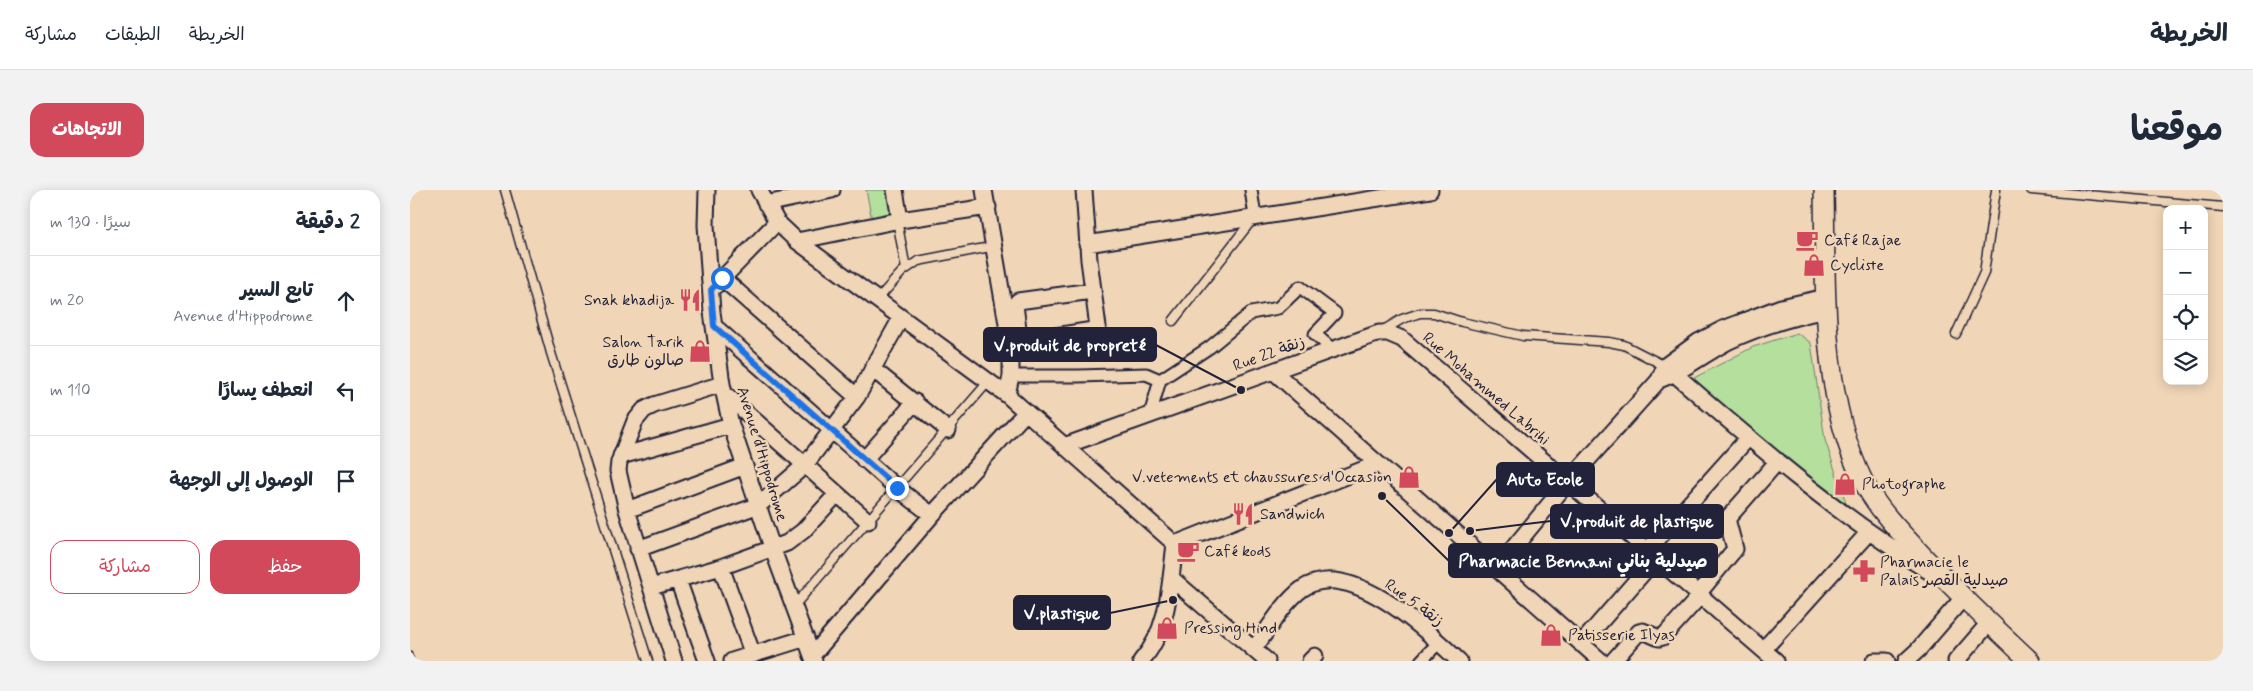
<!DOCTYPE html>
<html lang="ar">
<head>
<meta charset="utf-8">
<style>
	body { margin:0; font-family:Mynerve,"Playpen Sans Arabic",sans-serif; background:#f2f2f3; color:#1f2937; direction:rtl }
	.controls { position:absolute; right:15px; top:15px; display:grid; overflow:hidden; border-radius:10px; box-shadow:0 2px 12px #0003 }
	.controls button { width:45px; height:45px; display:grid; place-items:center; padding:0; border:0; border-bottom:1px solid #e0e1e3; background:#fff; color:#1f2937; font:25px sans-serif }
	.stop { position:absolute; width:15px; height:15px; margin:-11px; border:4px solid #1a73e8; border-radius:50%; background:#fff }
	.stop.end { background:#1a73e8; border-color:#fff; box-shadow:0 1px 5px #0008 }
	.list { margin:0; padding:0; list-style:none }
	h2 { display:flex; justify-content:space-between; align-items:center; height:65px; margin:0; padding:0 20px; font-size:21px }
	h2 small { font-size:16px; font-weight:400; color:#747a83 }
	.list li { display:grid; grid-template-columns:32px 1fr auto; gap:15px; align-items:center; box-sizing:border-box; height:90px; padding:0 20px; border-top:1px solid #e0e1e3 }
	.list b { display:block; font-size:19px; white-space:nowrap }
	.list p { margin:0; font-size:16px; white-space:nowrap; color:#747a83 }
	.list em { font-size:16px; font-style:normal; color:#747a83 }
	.actions { display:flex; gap:10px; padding:15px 20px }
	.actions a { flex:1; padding:11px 0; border:1px solid #d1495b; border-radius:15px; text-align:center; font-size:18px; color:#d1495b }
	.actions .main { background:#d1495b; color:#fff }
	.icon { flex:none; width:28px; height:28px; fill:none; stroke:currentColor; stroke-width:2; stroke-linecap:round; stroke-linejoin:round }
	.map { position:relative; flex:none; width:1813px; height:471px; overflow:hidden; direction:ltr; border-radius:15px }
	header { display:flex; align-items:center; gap:30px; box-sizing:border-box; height:70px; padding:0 25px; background:#fff; border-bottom:1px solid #e0e1e3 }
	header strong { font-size:24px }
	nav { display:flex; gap:28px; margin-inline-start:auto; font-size:18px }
	.intro { display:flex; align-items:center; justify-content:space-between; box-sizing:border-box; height:120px; padding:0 30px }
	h1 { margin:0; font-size:35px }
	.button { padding:12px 22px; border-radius:15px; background:#d1495b; color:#fff; font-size:18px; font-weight:700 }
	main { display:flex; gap:30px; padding:0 30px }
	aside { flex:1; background:#fff; border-radius:15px; box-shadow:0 2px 12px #0003 }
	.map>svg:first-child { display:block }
	.green { fill:#b4df9c; stroke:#6b806c }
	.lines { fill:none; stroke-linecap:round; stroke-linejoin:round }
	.service-casing { stroke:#22223b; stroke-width:11 }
	.pedestrian-casing { stroke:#22223b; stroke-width:15 }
	.minor-casing { stroke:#22223b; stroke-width:19 }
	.tertiary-casing { stroke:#22223b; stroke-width:22 }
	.service { stroke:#f0d6b7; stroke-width:8 }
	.pedestrian { stroke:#f0d6b7; stroke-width:11 }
	.minor { stroke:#f0d6b7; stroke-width:15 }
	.tertiary { stroke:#f0d6b7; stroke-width:19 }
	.rail-casing { stroke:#22223b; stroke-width:5.5 }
	.rail { stroke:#f0d6b7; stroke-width:4; stroke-dasharray:11; stroke-linecap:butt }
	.route { stroke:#1a73e8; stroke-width:6 }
	.labels { text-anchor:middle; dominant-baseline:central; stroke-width:5; stroke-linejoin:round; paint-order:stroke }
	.poi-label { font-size:16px; fill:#22223b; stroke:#f0d6b7; text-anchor:start }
	.street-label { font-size:16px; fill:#22223b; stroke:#f0d6b7 }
	.leader { fill:none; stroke:#22223b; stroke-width:2 }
	.callout-dot { fill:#22223b; stroke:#f0d6b7; stroke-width:2 }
	.callout { fill:#22223b; stroke:#22223b; stroke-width:2 }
	.callout-label { font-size:18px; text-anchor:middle; font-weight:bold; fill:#fff }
</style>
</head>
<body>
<header>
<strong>الخريطة</strong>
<nav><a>الخريطة</a><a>الطبقات</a><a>مشاركة</a></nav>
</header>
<div class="intro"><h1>موقعنا</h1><a class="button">الاتجاهات</a></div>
<main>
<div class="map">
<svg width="1813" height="471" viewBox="0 0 1813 471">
	<rect width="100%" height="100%" fill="#f0d6b7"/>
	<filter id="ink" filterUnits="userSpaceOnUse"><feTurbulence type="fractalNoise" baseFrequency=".02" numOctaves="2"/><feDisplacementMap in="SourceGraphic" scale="10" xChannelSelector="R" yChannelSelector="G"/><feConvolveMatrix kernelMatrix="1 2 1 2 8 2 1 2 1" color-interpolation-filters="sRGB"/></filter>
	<g filter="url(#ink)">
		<path class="green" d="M456,0H479L484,25L462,30Z
			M1387,143L1401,153L1415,250L1438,319L1282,200V189L1343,157Z"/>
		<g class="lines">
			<defs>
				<path id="service" d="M95,0L141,163L238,471
					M1621,0L1813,17
					M487,30L496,79
					M467,110L492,82L508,71L585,56
					M763,131L842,30
					M972,141L992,129L1010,123H1024L1052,132L1113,146L1199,152L1214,155L1255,176
					M1546,144L1574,83L1586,0
					M384,416L579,191"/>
				<path id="pedestrian" d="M841,0L845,26
					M601,186H669L736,184L750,190
					M740,225L750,190L800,157L841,123L868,118L890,97L925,123L905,144L922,159
					M1011,471L1029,452"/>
				<path id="minor" d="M297,0L296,35L302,122L312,194L321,235L363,360L404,471
					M349,0L367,32L387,51L597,205L765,354
					M485,0L490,30
					M574,0L601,157V186L597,205
					M674,0L679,70L688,137L683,140L614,151L609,147L605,115L608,111L682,101
					M356,14L422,0
					M387,51L490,30L578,17
					M677,54L1020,0
					M312,88L447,207
					M305,96L367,32
					M1416,107L1371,117L1313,139L1288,152L1255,176L1249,190C1274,181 1294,164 1317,152C1348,137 1383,127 1416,120
					M304,136L487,298L522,325
					M1259,179C1344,253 1429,327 1525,385
					M464,180L538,240
					M863,181L1191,471
					M314,203L458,331
					M654,256L969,143H978L992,149L1366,471
					M211,266L321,235
					M454,270L505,212
					M217,320L335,276
					M765,354L967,274
					M228,359L349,315L395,275L447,207L491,128
					M1237,361L1339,247
					M311,377L343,465
					M1086,379L1157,293L1249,190
					M761,388L857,471
					M268,390L297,471
					M241,397L311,377L377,353L393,341L427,304
					M1288,404L1325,359L1317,329L1368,271
					M1171,454L1246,368
					M844,459C857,441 874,412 892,399C939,366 1017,441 1049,471
					M1353,460L1458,343
					M402,466L522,325L616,222
					M264,471L217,320L208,281L209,272L225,231L234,220L244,215L312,194
					M322,471L396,448
					M731,471C759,441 760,393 765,354
					M900,471L905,466
					M1203,471L1229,442L1233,441L1249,448L1253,447L1290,406
					M1464,471H1477
					M1496,471L1508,460L1553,408
					M1546,471L1579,433"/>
				<path id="tertiary" d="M1414,0C1416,95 1410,204 1453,291C1467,318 1488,340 1509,362C1544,400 1582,435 1620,471"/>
			</defs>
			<use href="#service" class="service-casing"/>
			<use href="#pedestrian" class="pedestrian-casing"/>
			<use href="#minor" class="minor-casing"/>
			<use href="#tertiary" class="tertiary-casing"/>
			<use href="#service" class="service"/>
			<use href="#pedestrian" class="pedestrian"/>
			<use href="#minor" class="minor"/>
			<use href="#tertiary" class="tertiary"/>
			<defs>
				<path id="rail" d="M0,464L2,471"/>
			</defs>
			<use href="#rail" class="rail-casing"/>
			<use href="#rail" class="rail"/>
		</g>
	</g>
	<g class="lines" filter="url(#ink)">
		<path class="route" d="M312,88L301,100L304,136L487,298"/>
	</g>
	<defs>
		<symbol id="cafe-bare" viewBox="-9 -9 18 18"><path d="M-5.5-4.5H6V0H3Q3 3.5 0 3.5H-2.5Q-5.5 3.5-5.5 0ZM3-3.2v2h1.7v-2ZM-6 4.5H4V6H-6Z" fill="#d1495b" stroke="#f0d6b7" stroke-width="2.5" paint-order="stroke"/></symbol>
		<symbol id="shop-bare" viewBox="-9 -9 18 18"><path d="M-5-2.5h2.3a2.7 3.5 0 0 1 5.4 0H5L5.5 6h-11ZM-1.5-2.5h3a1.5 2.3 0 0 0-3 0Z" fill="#d1495b" stroke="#f0d6b7" stroke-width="2.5" paint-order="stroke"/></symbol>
		<symbol id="restaurant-bare" viewBox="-9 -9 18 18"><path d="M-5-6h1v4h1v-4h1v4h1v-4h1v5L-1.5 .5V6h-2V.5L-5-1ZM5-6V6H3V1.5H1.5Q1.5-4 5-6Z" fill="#d1495b" stroke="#f0d6b7" stroke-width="2.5" paint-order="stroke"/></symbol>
		<symbol id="pharmacy-bare" viewBox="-9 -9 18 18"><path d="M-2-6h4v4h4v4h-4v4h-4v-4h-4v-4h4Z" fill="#d1495b" stroke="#f0d6b7" stroke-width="2.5" paint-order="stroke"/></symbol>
	</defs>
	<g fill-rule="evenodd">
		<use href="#cafe-bare" x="1381" y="34" width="32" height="32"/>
		<use href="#shop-bare" x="1388" y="59" width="32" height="32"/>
		<use href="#restaurant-bare" x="264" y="94" width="32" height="32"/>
		<use href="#shop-bare" x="274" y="145" width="32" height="32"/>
		<use href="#shop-bare" x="983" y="271" width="32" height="32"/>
		<use href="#shop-bare" x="1419" y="278" width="32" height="32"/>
		<use href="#restaurant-bare" x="817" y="308" width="32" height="32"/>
		<use href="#cafe-bare" x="762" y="345" width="32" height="32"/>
		<use href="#pharmacy-bare" x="1438" y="365" width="32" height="32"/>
		<use href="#shop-bare" x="741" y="422" width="32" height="32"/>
		<use href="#shop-bare" x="1125" y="429" width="32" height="32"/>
	</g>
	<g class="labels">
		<g class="poi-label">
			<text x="1414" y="50">Café Rajae</text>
			<text x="1420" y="75">Cycliste</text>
			<text x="264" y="110" text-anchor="end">Snak khadija</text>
			<text x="274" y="152" text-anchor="end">Salon Tarik<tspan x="274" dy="18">صالون طارق</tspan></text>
			<text x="982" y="287" text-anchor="end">V.vetements et chaussures d'Occasion</text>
			<text x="1452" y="294">Photographe</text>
			<text x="850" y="324">Sandwich</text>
			<text x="794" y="361">Café kods</text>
			<text x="1470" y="372">Pharmacie le<tspan x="1470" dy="18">Palais صيدلية القصر</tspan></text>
			<text x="774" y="438">Pressing Hind</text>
			<text x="1158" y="445">Patisserie Ilyas</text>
		</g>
		<g class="street-label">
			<text transform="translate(859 164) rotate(-20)">Rue 22 زنقة</text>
			<text transform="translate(1076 199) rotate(41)">Rue Mohammed Labrihi</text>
			<text transform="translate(352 264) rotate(73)">Avenue d'Hippodrome</text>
			<text transform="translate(1004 413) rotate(36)">Rue 5 زنقة</text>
		</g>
	</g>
	<path class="leader" d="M831 200L746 155M1039 343L1087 289M1060 341L1141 331M972 306L1039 371M763 410L700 423"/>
	<g class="callout-dot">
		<circle cx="831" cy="200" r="5"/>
		<circle cx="1039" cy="343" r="5"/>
		<circle cx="1060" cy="341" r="5"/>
		<circle cx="972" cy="306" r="5"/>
		<circle cx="763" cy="410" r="5"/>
	</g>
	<g class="callout">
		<rect x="574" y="138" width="172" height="33" rx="5"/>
		<rect x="1087" y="273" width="97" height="33" rx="5"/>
		<rect x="1141" y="315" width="172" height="33" rx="5"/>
		<rect x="1039" y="354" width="268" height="33" rx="5"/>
		<rect x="604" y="406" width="96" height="33" rx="5"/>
	</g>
	<g class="callout-label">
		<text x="660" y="161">V.produit de propreté</text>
		<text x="1135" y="295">Auto Ecole</text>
		<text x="1227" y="337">V.produit de plastique</text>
		<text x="1173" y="377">Pharmacie Bennani صيدلية بناني</text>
		<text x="652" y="429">V.plastique</text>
	</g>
</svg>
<div class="controls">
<button>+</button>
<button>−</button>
<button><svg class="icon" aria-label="locate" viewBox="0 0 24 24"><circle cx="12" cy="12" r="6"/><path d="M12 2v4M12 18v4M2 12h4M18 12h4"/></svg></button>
<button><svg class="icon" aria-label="layers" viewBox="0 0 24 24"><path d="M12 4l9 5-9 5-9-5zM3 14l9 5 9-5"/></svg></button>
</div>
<div class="stop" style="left:312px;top:88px"></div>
<div class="stop end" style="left:487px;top:298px"></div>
</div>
<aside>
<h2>2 دقيقة<small>سيرًا · 130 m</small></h2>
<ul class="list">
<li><svg class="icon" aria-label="ahead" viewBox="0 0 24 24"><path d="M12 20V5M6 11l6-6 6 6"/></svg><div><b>تابع السير</b><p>Avenue d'Hippodrome</p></div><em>20 m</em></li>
<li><svg class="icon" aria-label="left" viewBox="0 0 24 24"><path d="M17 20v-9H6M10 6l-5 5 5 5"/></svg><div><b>انعطف يسارًا</b></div><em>110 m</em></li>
<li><svg class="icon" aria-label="arrive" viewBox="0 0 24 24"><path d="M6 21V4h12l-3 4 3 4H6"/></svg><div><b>الوصول إلى الوجهة</b></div></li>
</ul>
<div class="actions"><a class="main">حفظ</a><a>مشاركة</a></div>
</aside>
</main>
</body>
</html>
